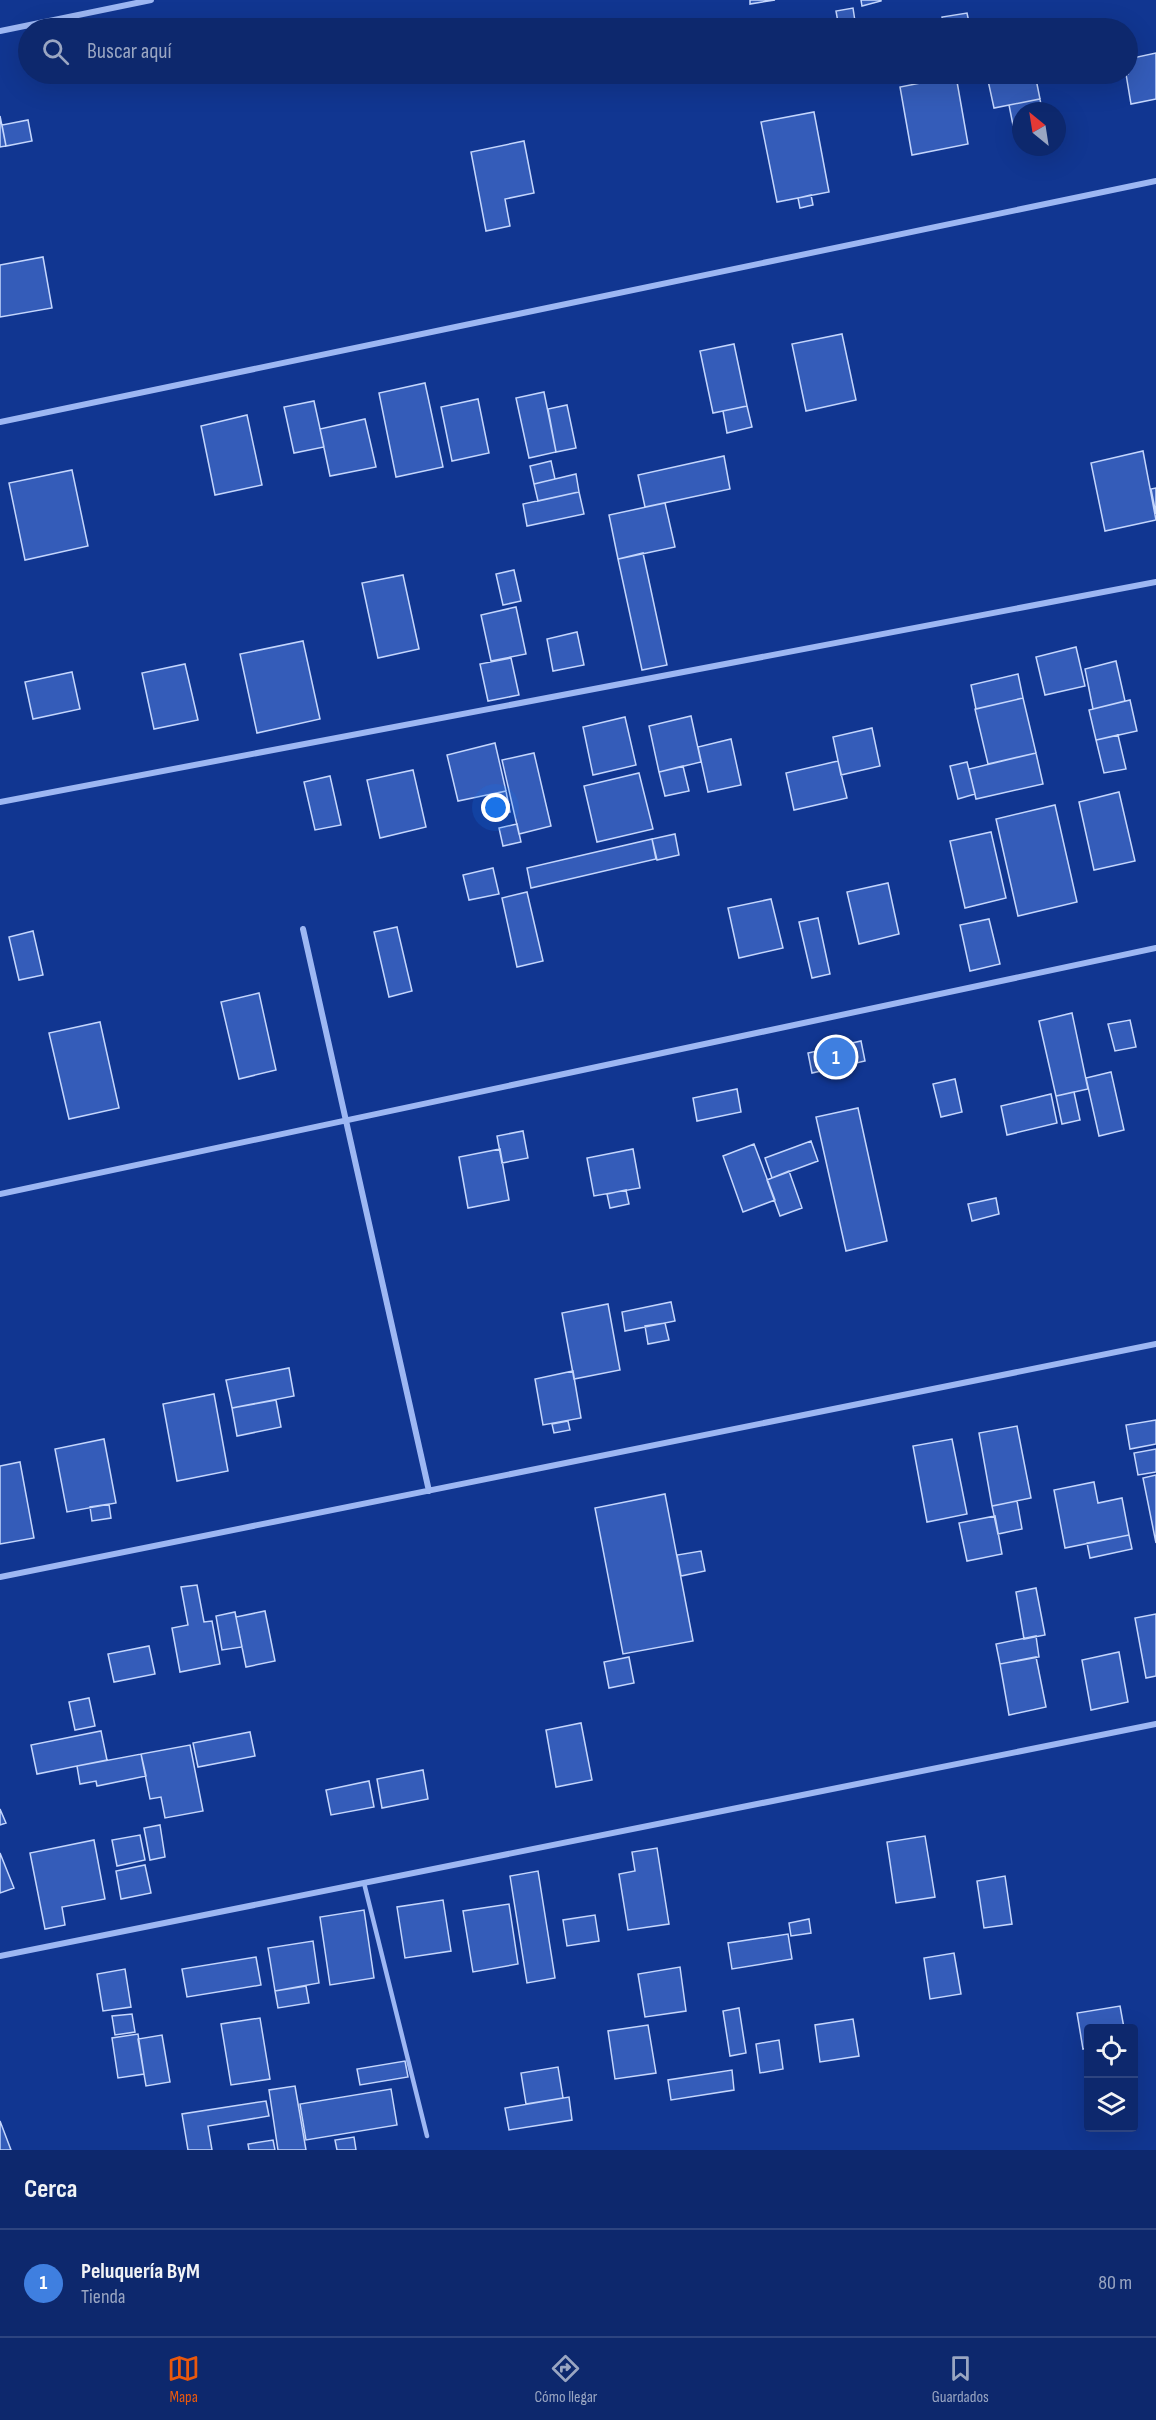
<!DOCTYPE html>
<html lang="es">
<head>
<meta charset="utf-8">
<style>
	body { margin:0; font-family:"Sofia Sans Condensed",sans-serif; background:#1b3475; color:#f1f3f6 }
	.controls { position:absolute; right:18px; bottom:18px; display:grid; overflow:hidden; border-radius:6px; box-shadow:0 6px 24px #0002 }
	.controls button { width:54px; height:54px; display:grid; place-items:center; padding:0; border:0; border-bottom:2px solid #2d4480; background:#0d286d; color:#f1f3f6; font:30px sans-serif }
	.compass { position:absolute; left:1012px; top:102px; width:54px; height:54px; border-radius:50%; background:#0d286d; box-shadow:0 6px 24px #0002; rotate:330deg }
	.you { position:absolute; left:496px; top:808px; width:21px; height:21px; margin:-15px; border:4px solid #fff; border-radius:50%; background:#1a73e8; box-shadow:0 0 0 9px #1a73e833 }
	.badge { display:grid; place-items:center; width:39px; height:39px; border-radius:50%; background:#ea580c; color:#fff; font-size:20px; font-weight:700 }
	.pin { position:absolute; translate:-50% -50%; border:3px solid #fff; box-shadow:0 2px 6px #0006 }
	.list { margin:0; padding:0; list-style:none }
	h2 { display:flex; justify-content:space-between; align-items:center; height:78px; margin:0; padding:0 24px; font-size:26px }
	h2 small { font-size:20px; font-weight:400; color:#9aa6c2 }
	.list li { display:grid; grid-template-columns:39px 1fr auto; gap:18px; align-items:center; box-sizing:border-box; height:108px; padding:0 24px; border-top:2px solid #2d4480 }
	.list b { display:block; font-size:22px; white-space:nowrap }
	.list p { margin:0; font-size:20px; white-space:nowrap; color:#9aa6c2 }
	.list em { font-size:20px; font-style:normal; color:#9aa6c2 }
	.icon { flex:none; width:33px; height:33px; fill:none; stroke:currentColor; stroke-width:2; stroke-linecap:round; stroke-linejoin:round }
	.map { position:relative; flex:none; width:1156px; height:2150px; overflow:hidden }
	.search { position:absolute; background:#0d286d; box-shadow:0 6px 24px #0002; left:18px; right:18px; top:18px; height:66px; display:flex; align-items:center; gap:15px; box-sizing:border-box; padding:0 21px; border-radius:33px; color:#9aa6c2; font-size:22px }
	.sheet { height:186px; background:#0d286d }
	nav { display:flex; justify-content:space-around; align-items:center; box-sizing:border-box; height:84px; border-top:2px solid #2d4480; background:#0d286d; font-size:16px; color:#9aa6c2 }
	nav a { display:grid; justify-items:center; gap:3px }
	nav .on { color:#ea580c }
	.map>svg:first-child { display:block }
	.building { fill:#345cb9; stroke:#c4d6fd; stroke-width:1.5 }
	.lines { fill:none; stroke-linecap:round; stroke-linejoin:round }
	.lane { stroke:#9db7f3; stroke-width:4.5 }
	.street { stroke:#9db7f3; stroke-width:6 }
</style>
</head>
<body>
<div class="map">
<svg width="1156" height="2150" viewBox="0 0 1156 2150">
	<rect width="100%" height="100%" fill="#113691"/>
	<path class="building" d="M750,0H775L750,4Z
		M861,0H881V1L862,6Z
		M853,8L856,28H839L836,11Z
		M967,13L970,27L995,22L996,28H944L942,17Z
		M1156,53V99L1131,104L1126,74H1128V59Z
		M1001,74H1035L1040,99L994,108L987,76Z
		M956,76L968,144L912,155L900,87Z
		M1040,99L1042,111H1021V123L1013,125L1009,105Z
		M814,112L829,192L777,202L761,122Z
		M0,116L6,146L0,147Z
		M28,120L32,141L6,146L2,125Z
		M524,141L534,193L505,199L510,226L486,231L471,152Z
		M811,195L813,205L800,208L798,198Z
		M43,257L52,308L0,317V265Z
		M842,334L856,400L806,411L792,344Z
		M734,344L747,406L713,413L700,351Z
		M425,383L443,467L396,477L379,393Z
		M544,392L556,452L529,458L516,398Z
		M478,399L489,453L452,461L441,407Z
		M314,401L324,447L294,453L284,407Z
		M567,405L576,448L556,452L548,409Z
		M747,406L752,427L727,433L723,411Z
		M247,415L262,485L215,495L201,426Z
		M365,419L376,467L330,476L320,429Z
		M1143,451L1156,520L1105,531L1091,463Z
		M724,456L730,489L645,507L638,475Z
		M551,461L555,479L534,484L530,466Z
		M72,470L88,546L25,560L9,483Z
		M576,474L579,492L538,501L534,484Z
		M1156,488V514L1151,489Z
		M579,492L584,514L527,526L523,504Z
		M665,503L675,547L618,559L609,515Z
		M643,553L667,665L642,670L618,559Z
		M514,570L521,601L503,605L496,574Z
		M403,575L419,649L378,658L362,583Z
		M516,607L526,654L491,661L481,615Z
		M577,632L584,665L553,671L547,639Z
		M303,641L320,719L257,733L240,654Z
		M1076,647L1085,686L1045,695L1036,657Z
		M511,658L519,695L488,701L480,664Z
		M1116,661L1125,701L1093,709L1085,669Z
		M185,664L198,720L154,729L142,673Z
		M72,672L80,709L33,719L25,682Z
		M1018,674L1023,698L976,709L971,685Z
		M1023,698L1036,753L988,764L975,709Z
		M1130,700L1137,731L1096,740L1089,710Z
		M691,716L701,762L659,772L649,726Z
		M625,717L636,765L593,775L583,727Z
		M872,728L880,766L841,775L833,737Z
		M1118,735L1126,769L1104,773L1096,740Z
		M731,739L741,785L708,792L698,747Z
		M495,743L506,791L458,801L447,755Z
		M534,753L551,826L519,834L502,760Z
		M1036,753L1043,784L976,799L969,769Z
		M838,761L847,798L794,810L786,773Z
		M967,762L975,794L958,799L950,766Z
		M683,766L689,791L665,796L659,772Z
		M413,770L426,827L380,838L367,780Z
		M639,773L653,829L597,842L584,786Z
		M330,776L341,825L315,830L304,782Z
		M506,791L510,812L494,815L489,795Z
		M1119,792L1135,861L1094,870L1079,802Z
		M1055,805L1077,902L1018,916L996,819Z
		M517,824L521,842L503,846L499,828Z
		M991,832L1006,898L965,908L950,841Z
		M675,834L679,855L657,860L652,839Z
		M652,839L656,859L531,888L527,868Z
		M493,868L499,894L469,900L463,875Z
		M888,883L899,934L859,944L847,892Z
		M527,892L543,961L517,967L502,898Z
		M771,899L783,948L739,958L728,908Z
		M818,918L830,974L812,978L799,922Z
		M989,919L1000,964L970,971L960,925Z
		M397,927L412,991L389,997L374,932Z
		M33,931L43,975L19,980L9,937Z
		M259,993L276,1070L239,1079L221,1002Z
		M1072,1013L1088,1089L1056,1096L1039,1021Z
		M1130,1020L1136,1047L1115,1051L1108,1024Z
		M100,1022L119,1108L69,1119L49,1033Z
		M861,1041L865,1061L812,1073L808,1053Z
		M1111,1072L1124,1130L1099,1136L1086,1078Z
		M955,1079L962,1112L941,1117L933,1084Z
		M737,1089L741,1112L697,1121L693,1098Z
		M1074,1092L1080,1120L1062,1124L1056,1096Z
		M1051,1094L1057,1123L1007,1135L1001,1106Z
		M858,1108L887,1241L846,1251L816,1117Z
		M523,1131L528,1158L502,1163L497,1136Z
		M811,1141L818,1161L772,1178L765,1158Z
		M754,1144L775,1200L743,1212L723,1156Z
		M500,1149L509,1200L468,1208L459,1157Z
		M633,1149L640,1188L594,1196L587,1158Z
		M789,1171L802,1208L780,1216L767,1180Z
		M626,1190L629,1204L610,1208L607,1194Z
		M996,1198L999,1214L972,1221L968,1204Z
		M671,1302L675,1321L625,1331L622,1312Z
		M608,1304L620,1370L574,1379L562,1313Z
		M665,1323L669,1340L648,1344L645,1326Z
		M289,1368L294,1396L232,1408L226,1380Z
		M573,1371L581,1418L543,1425L535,1379Z
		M214,1394L228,1471L177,1481L163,1404Z
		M276,1400L281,1427L237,1436L232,1408Z
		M1156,1420V1444L1130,1449L1126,1425Z
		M568,1421L570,1430L554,1433L552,1424Z
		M1017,1426L1031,1498L992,1506L979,1433Z
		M104,1439L116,1503L67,1512L55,1449Z
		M952,1439L967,1514L927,1522L913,1446Z
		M1156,1449V1472L1138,1475L1134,1453Z
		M20,1462L34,1538L0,1544V1466Z
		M1156,1475V1543L1143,1478Z
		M1094,1482L1098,1503L1122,1498L1129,1535L1065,1548L1054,1490Z
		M665,1494L693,1641L623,1654L595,1508Z
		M1017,1501L1022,1529L998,1534L992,1506Z
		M109,1504L111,1518L92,1521L90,1507Z
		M995,1516L1002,1554L967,1561L959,1523Z
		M1129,1535L1132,1549L1090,1558L1087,1543Z
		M701,1551L705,1571L681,1576L677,1555Z
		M197,1585L204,1622L212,1621L220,1664L180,1672L172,1628L188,1625L181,1587Z
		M1036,1588L1045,1635L1024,1639L1016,1592Z
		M265,1611L275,1661L246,1667L236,1617Z
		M235,1612L242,1647L222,1650L216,1616Z
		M1156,1614V1676L1146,1678L1135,1618Z
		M1036,1636L1039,1657L1000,1664L996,1644Z
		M149,1646L155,1674L114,1682L108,1654Z
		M1119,1652L1128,1702L1091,1710L1082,1660Z
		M629,1657L634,1683L609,1688L604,1662Z
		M1036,1657L1046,1707L1009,1715L1000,1664Z
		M89,1698L95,1726L75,1730L69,1702Z
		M581,1723L592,1780L556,1787L546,1730Z
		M101,1731L107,1760L37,1774L31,1745Z
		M250,1732L255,1756L198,1767L193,1743Z
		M190,1745L203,1811L165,1818L161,1797L150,1799L141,1754Z
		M141,1754L146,1776L97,1786L96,1781L80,1784L77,1766Z
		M423,1770L428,1799L382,1808L377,1779Z
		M369,1781L374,1807L331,1815L326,1790Z
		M0,1809L6,1823L0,1825Z
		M160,1825L165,1857L150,1860L144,1828Z
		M140,1835L145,1860L117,1866L112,1840Z
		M925,1836L935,1897L896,1903L887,1842Z
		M94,1840L105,1899L62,1907L65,1925L45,1929L30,1853Z
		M657,1848L669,1924L628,1930L619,1874L635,1871L632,1852Z
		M0,1853L14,1888L0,1893Z
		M145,1865L151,1893L121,1899L116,1871Z
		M538,1871L555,1978L527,1983L510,1876Z
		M1005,1876L1012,1924L984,1928L977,1881Z
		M443,1900L451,1951L405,1958L397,1907Z
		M509,1904L518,1964L473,1972L463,1911Z
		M364,1910L374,1978L330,1985L320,1917Z
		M595,1915L599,1941L567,1946L563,1920Z
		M809,1919L811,1933L791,1936L789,1923Z
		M788,1934L792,1959L732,1969L728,1943Z
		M313,1941L319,1983L275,1991L268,1948Z
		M954,1953L961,1994L930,1999L924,1958Z
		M256,1957L261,1985L187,1997L182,1969Z
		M680,1967L686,2011L645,2017L638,1974Z
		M125,1969L131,2007L103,2011L97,1974Z
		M306,1986L309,2003L278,2008L275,1991Z
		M1120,2006L1124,2028H1088V2048L1083,2049L1077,2013Z
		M739,2008L746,2053L730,2056L723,2011Z
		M132,2014L135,2032L115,2035L112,2016Z
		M260,2018L270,2079L231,2085L221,2024Z
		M853,2019L859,2056L820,2062L815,2025Z
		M648,2025L656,2073L615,2079L608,2031Z
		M138,2034L144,2074L118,2078L112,2038Z
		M162,2035L170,2082L146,2086L138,2039Z
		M779,2040L783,2069L760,2073L756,2044Z
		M405,2061L408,2077L360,2085L357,2069Z
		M558,2067L563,2098L526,2104L521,2073Z
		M732,2070L734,2090L671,2100L668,2080Z
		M295,2086L306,2150H278L269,2090Z
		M391,2089L397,2125L306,2140L300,2104Z
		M569,2097L572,2120L509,2130L505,2108Z
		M266,2101L269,2116L208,2126L212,2150H188L182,2114Z
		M0,2121L11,2150H0Z
		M354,2137L356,2150H337L335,2140Z
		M273,2140L275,2150H249L248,2144Z"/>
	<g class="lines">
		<path class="lane" d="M364,1883L427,2136"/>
		<path class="street" d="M0,31L151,0
			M0,422L1156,181
			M0,802L1156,582
			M303,929L429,1491
			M0,1194L1156,948
			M0,1577L1156,1344
			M0,1956L1156,1724"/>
	</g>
</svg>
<div class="controls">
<button><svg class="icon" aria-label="locate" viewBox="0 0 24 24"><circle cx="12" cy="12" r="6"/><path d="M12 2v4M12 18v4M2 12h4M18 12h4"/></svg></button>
<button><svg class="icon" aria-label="layers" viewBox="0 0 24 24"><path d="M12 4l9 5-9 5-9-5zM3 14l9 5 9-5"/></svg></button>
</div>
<svg class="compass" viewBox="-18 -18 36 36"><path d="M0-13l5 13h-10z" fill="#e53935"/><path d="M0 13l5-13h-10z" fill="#9aa6c2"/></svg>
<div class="you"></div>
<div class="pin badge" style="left:836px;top:1057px;background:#3f7fe0">1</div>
<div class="search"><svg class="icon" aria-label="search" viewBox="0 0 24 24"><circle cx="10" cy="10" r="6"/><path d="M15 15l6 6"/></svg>Buscar aquí</div>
</div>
<section class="sheet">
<h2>Cerca<small></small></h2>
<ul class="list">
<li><span class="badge" style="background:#3f7fe0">1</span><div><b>Peluquería ByM</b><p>Tienda</p></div><em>80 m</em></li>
</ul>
</section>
<nav>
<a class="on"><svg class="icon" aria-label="map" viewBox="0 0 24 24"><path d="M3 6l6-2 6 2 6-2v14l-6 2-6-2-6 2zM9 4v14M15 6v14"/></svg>Mapa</a>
<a><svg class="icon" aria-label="directions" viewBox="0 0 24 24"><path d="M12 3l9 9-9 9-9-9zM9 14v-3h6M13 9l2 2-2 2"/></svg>Cómo llegar</a>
<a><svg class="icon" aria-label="saved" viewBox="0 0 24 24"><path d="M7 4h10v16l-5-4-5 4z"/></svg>Guardados</a>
</nav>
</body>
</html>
